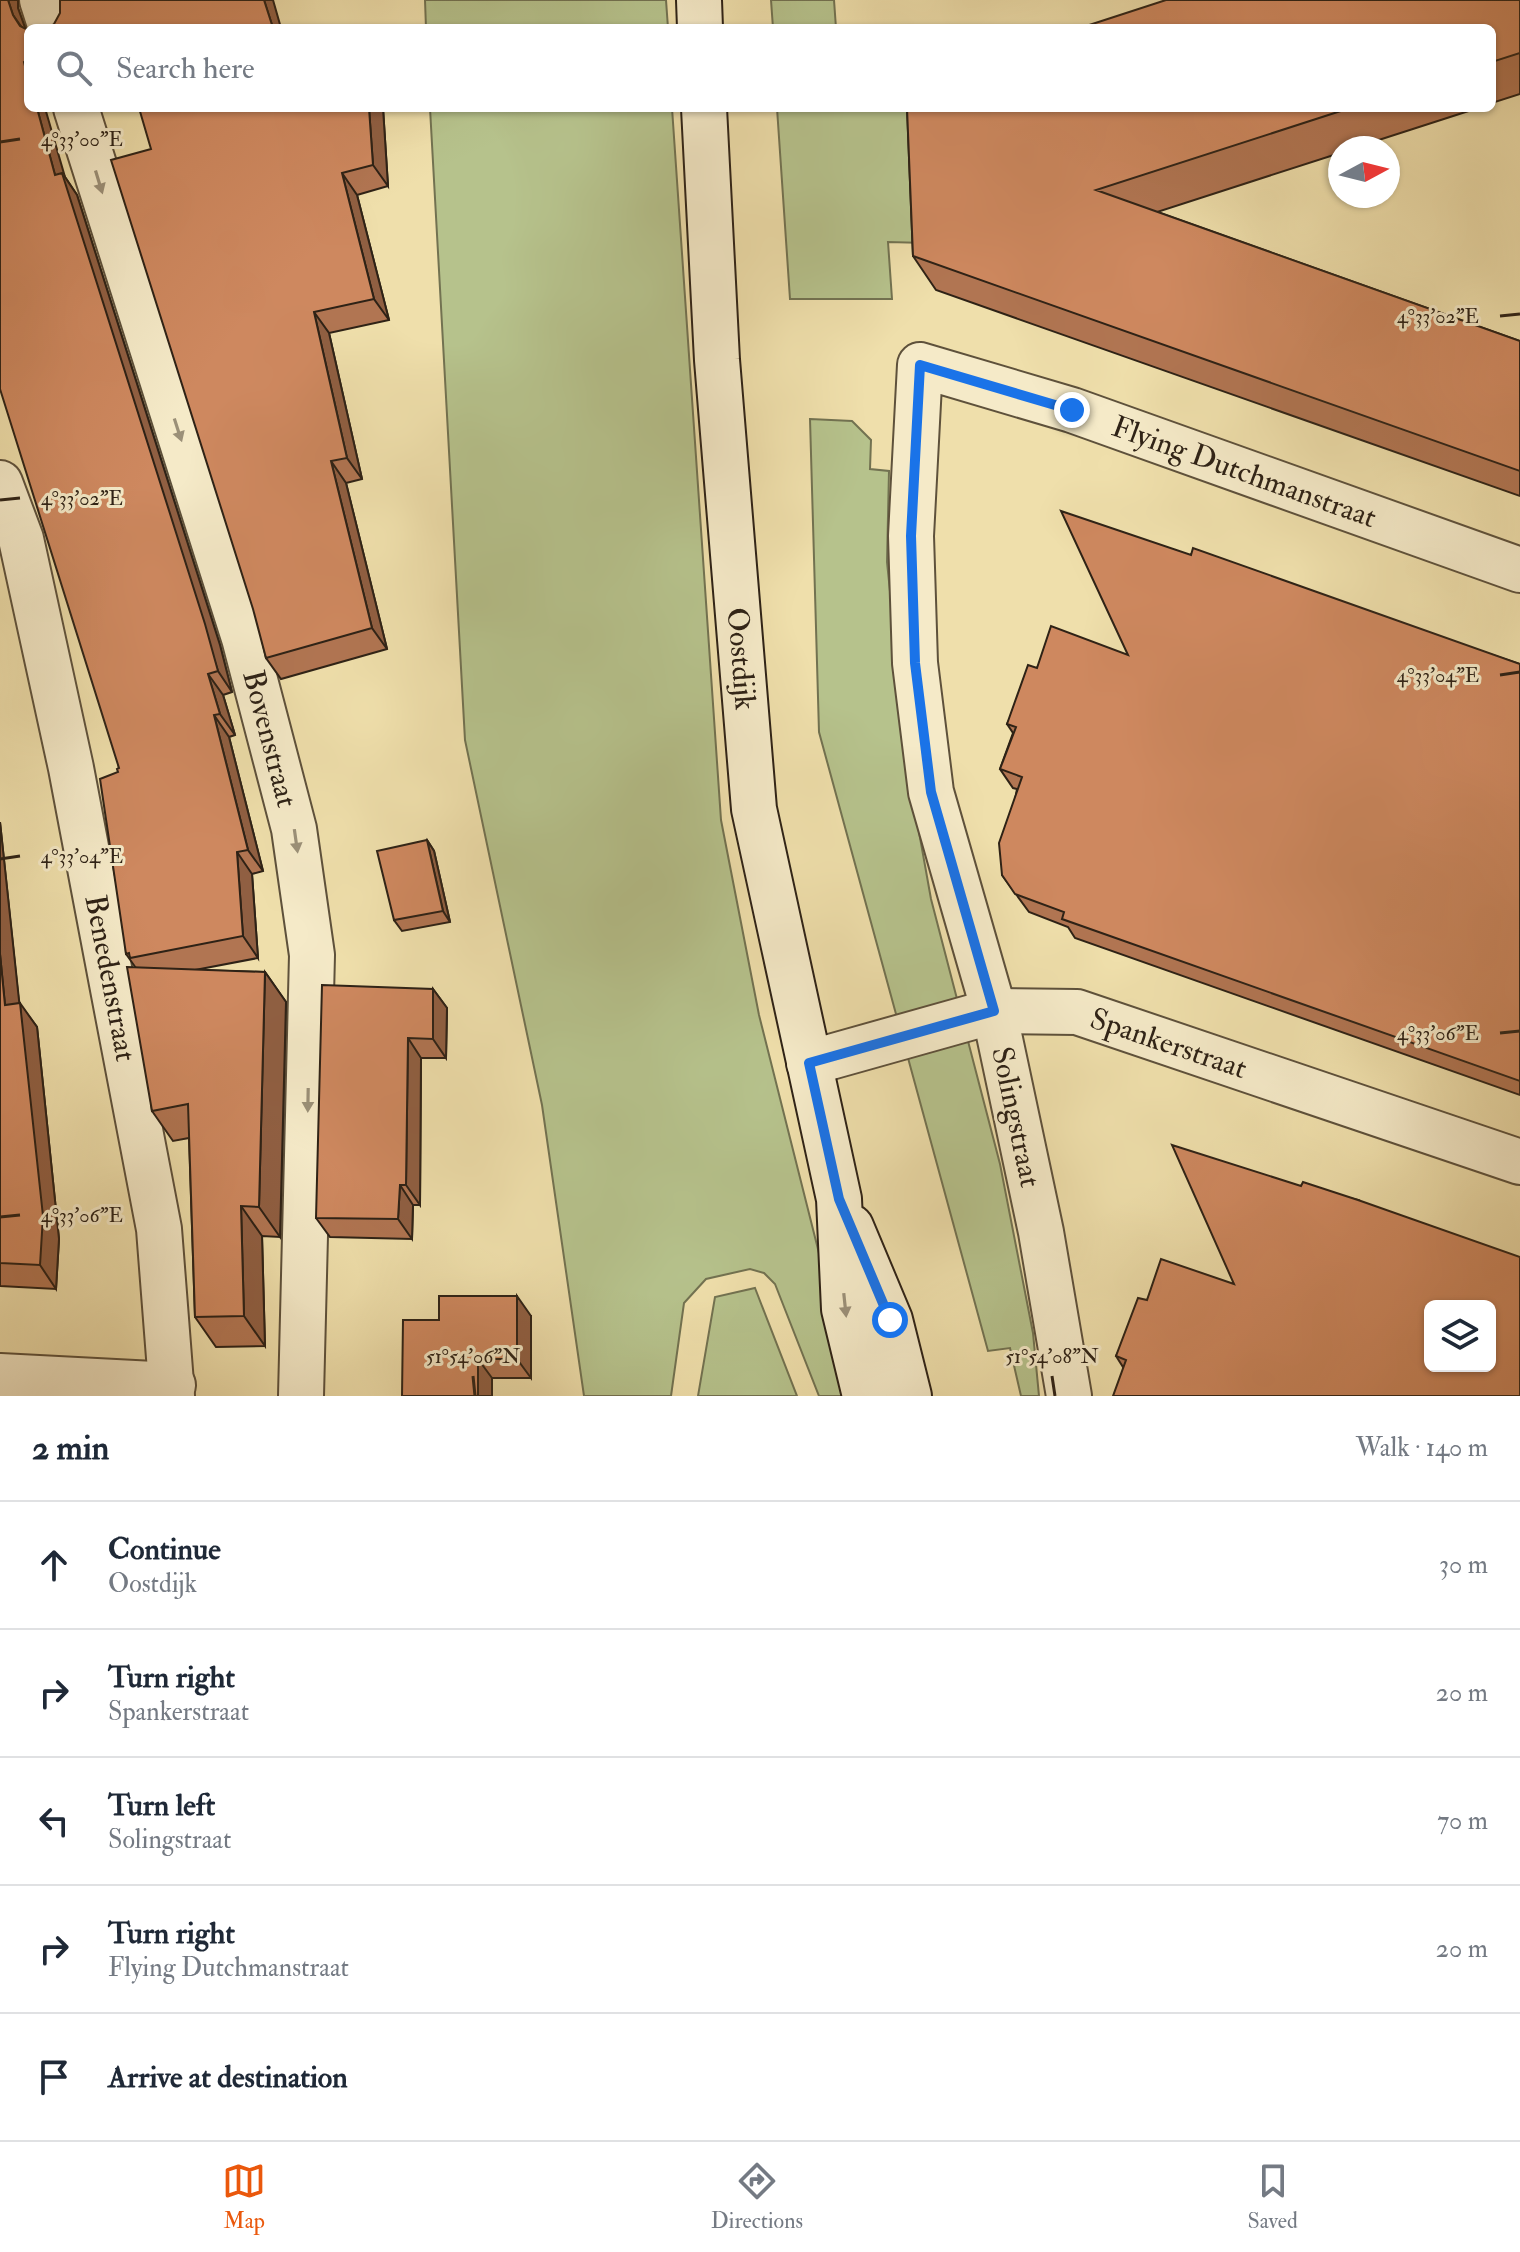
<!DOCTYPE html>
<html lang="en">
<head>
<meta charset="utf-8">
<style>
	body { margin:0; font-family:"IM FELL Double Pica",serif; background:#f2f2f3; color:#1f2937 }
	.controls { position:absolute; right:24px; bottom:24px; display:grid; overflow:hidden; border-radius:12px; box-shadow:0 2px 6px #0004 }
	.controls button { width:72px; height:72px; display:grid; place-items:center; padding:0; border:0; border-bottom:2px solid #e0e1e3; background:#fff; color:#1f2937; font:40px sans-serif }
	.compass { position:absolute; left:1328px; top:136px; width:72px; height:72px; border-radius:50%; background:#fff; box-shadow:0 2px 6px #0004; rotate:83deg }
	.stop { position:absolute; width:24px; height:24px; margin:-18px; border:6px solid #1a73e8; border-radius:50%; background:#fff }
	.stop.end { background:#1a73e8; border-color:#fff; box-shadow:0 2px 8px #0008 }
	.list { margin:0; padding:0; list-style:none }
	h2 { display:flex; justify-content:space-between; align-items:center; height:104px; margin:0; padding:0 32px; font-size:34px }
	h2 small { font-size:26px; font-weight:400; color:#747a83 }
	.list li { display:grid; grid-template-columns:52px 1fr auto; gap:24px; align-items:center; box-sizing:border-box; height:128px; padding:0 32px; border-top:2px solid #e0e1e3 }
	.list b { display:block; font-size:30px; white-space:nowrap }
	.list p { margin:0; font-size:26px; white-space:nowrap; color:#747a83 }
	.list em { font-size:26px; font-style:normal; color:#747a83 }
	.icon { flex:none; width:44px; height:44px; fill:none; stroke:currentColor; stroke-width:2; stroke-linecap:round; stroke-linejoin:round }
	.map { position:relative; flex:none; width:1520px; height:1396px; overflow:hidden }
	.search { position:absolute; background:#fff; box-shadow:0 2px 6px #0004; left:24px; right:24px; top:24px; height:88px; display:flex; align-items:center; gap:20px; box-sizing:border-box; padding:0 28px; border-radius:12px; color:#747a83; font-size:30px }
	.sheet { height:744px; background:#fff }
	nav { display:flex; justify-content:space-around; align-items:center; box-sizing:border-box; height:112px; border-top:2px solid #e0e1e3; background:#fff; font-size:22px; color:#747a83 }
	nav a { display:grid; justify-items:center; gap:4px }
	nav .on { color:#ea580c }
	.map>svg:first-child { display:block }
	.green { fill:#b6c28c; stroke:#727251; stroke-width:2 }
	.lines { fill:none; stroke-linecap:round; stroke-linejoin:round }
	.street-casing { stroke:#5e513b; stroke-width:48 }
	.secondary-casing { stroke:#2e2216; stroke-width:48 }
	.street { stroke:#f5eac8; stroke-width:44 }
	.secondary { stroke:#f5eac8; stroke-width:44 }
	.wall { fill:#b17552; stroke:#2e2216; stroke-width:2 }
	.shaded-wall { fill:#905f42; stroke:#2e2216; stroke-width:2 }
	.building { fill:#ce885f; stroke:#2e2216; stroke-width:2; fill-rule:evenodd }
	.oneway { fill:#9b9078 }
	.route { stroke:#1a73e8; stroke-width:10 }
	.ticks { fill:none; stroke:#2e2216; stroke-width:3 }
	.labels { text-anchor:middle; dominant-baseline:central; stroke-width:6; stroke-linejoin:round; paint-order:stroke }
	.street-label { font-size:30px; fill:#2e2216; stroke:#f5eac8 }
	.ticks-label { font-size:20px; text-anchor:middle; fill:#2e2216; stroke:#f5eac8; stroke-width:6; stroke-linejoin:round; paint-order:stroke }
</style>
</head>
<body>
<div class="map">
<svg width="1520" height="1396" viewBox="0 0 1520 1396">
	<rect width="100%" height="100%" fill="#efdfab"/>
	<filter id="stains"><feTurbulence type="fractalNoise" baseFrequency=".0025" numOctaves="4"/><feColorMatrix values="0 0 0 0 .2 0 0 0 0 .09 0 0 0 0 .02 0 0 0 .5 -.17"/></filter>
	<radialGradient id="worn" r=".72"><stop offset=".6" stop-color="#630" stop-opacity="0"/><stop offset="1" stop-color="#630" stop-opacity=".3"/></radialGradient>
	<path class="green" d="M425,0H666L668,28H426Z
		M771,0H834L836,28H773Z
		M430,108H672L721,820L759,1015L855,1396H819L775,1284L764,1273L750,1269L706,1279L684,1303L671,1396H584L542,1105L465,740Z
		M777,108H923L926,243L888,242L892,299H790Z
		M810,419L852,421L871,440L870,469L889,471L887,562L909,776L931,899L1000,1164L1033,1333L1039,1396H1021L1010,1348L988,1351L819,732Z
		M755,1288L797,1396H698L715,1297Z"/>
	<g class="lines">
		<defs>
			<g id="street">
				<path d="M42,0L51,28"/>
				<path id="s1" d="M76,108L244,638L294,829L312,955L301,1396"/>
				<path id="s2" d="M0,483L21,539L71,768L113,989L159,1229L172,1396"/>
				<path id="s3" d="M809,1063L994,1011L1077,1012L1520,1162"/>
				<path d="M0,1376L173,1385"/>
				<path id="s4" d="M1069,1396L1041,1232L994,1011L931,792L915,663L911,536L920,365L1072,410L1520,570"/>
			</g>
			<g id="secondary">
				<path d="M699,0L700,28"/>
				<path id="s5" d="M704,108L717,360L754,809L839,1199L844,1309L865,1396"/>
				<path d="M851,1227L890,1320L909,1396"/>
			</g>
		</defs>
		<use href="#street" class="street-casing"/>
		<use href="#secondary" class="secondary-casing"/>
		<use href="#street" class="street"/>
		<use href="#secondary" class="secondary"/>
	</g>
	<path class="wall" d="M0,0H18V8L25,28L28,30V108L65,177L77,195L220,645L232,692L223,695L235,735L229,737L263,871L252,874L258,958L195,970L265,972L286,1002L280,1237L262,1236L265,1346L216,1347L195,1317L189,1138L173,1141L152,1111L136,968L126,954L118,772L119,768Z
		M1520,0V94L1492,103V28Z
		M383,108L388,186L357,195L389,320L329,333L362,479L346,483L387,649L281,679L266,658L151,149Z
		M907,108H1478L1354,148H1340V153L1157,212L1520,341V496L936,290L913,256Z
		M1191,555L1520,664V1095L1075,938L1068,927L1029,912L1002,875L1017,789L1013,788L1000,769L1013,733L1007,724L1037,668L1128,655Z
		M0,822L19,1003L37,1027L59,1239L56,1289L0,1286Z
		M427,840L434,851L450,922L402,931L394,920Z
		M433,989L447,1008L446,1058H421L420,1205H413L412,1239L330,1237L316,1218Z
		M1301,1186L1358,1200L1123,1367L1116,1356L1147,1300L1234,1284Z
		M531,1316V1378H492V1396H402L439,1320Z"/>
	<path class="shaded-wall" d="M8,0H18V8L28,36L13,15Z
		M264,0H273L281,28H273Z
		M37,108H45L65,177L77,195L220,645L232,692L218,671L55,175Z
		M369,108H383L388,186L373,165Z
		M342,173L357,195L389,320L374,299Z
		M314,312L329,333L362,479L347,458Z
		M331,461L346,483L387,649L372,628Z
		M208,674L223,695L235,735L220,714Z
		M214,715L229,737L263,871L248,850Z
		M0,822L22,1028L5,1005L0,954Z
		M427,840L434,851L450,922L443,911Z
		M237,852L252,874L258,958L243,936Z
		M265,972L286,1002L280,1237L259,1207Z
		M433,989L447,1008L446,1058L433,1039Z
		M20,1003L37,1027L59,1239L56,1289L40,1265Z
		M408,1038L421,1058L420,1205L406,1185Z
		M400,1185L413,1205L412,1239L398,1219Z
		M241,1206L262,1236L265,1346L244,1316Z
		M517,1296L531,1316V1378L517,1359Z
		M478,1359L492,1378V1396H478Z"/>
	<path class="building" d="M0,0H8L13,15L20,26L28,30V60L24,62L28,78V108H37L55,175L62,173L205,624L218,671L208,674L220,714L214,715L248,850L237,852L243,936L130,958L129,953L126,954L100,779L118,772L117,769L119,768L0,389Z
		M60,0H264L273,28H47L54,24L60,13Z
		M1166,0H1520V53L1492,62V28H1080Z
		M139,108H369L373,165L342,173L374,299L314,312L347,458L331,461L372,628L266,658L253,609L111,160L151,149Z
		M907,108H1350L1096,190L1520,341V471L913,256Z
		M1061,511L1191,555L1193,548L1520,664V1081L1062,919L1064,912L1015,894L1002,875L999,843L1022,777L1000,769L1016,727L1007,724L1028,665L1037,668L1051,626L1128,655Z
		M427,840L443,911L394,920L377,851Z
		M0,954L5,1005L20,1003L43,1216L40,1265L0,1263Z
		M127,967L265,972L259,1207L241,1206L244,1316L195,1317L188,1104L152,1111Z
		M322,985L433,989V1039L408,1038L406,1185H400L398,1219L316,1218Z
		M1172,1145L1301,1186L1303,1182L1358,1200L1520,1257V1396H1113L1126,1360L1116,1356L1138,1298L1147,1300L1161,1259L1234,1284ZM1430,1306H1490V1366H1430Z
		M439,1296H517V1359H478V1396H402L403,1320H439Z"/>
	<defs><path id="oneway-solid" d="M-6-.8H1V-3.2L6.5 0L1 3.2V.8H-6Z" transform="scale(2)"/></defs>
	<g class="oneway">
		<use href="#oneway-solid" transform="translate(99 182) rotate(73)"/>
		<use href="#oneway-solid" transform="translate(178 430) rotate(72)"/>
		<use href="#oneway-solid" transform="translate(296 841) rotate(82)"/>
		<use href="#oneway-solid" transform="translate(308 1100) rotate(91)"/>
		<use href="#oneway-solid" transform="translate(845 1305) rotate(84)"/>
	</g>
	<g class="lines">
		<path class="route" d="M890,1320L839,1199L809,1063L994,1011L931,792L915,663L911,536L920,365L1072,410"/>
	</g>
	<path class="ticks" d="M0,142L20,139M1500,316L1520,314M0,500L20,498M1500,675L1520,672M0,859L20,856M1500,1033L1520,1031M0,1217L20,1215M473,1376L475,1396M1052,1376L1055,1396"/>
	<g class="labels">
		<g class="street-label">
			<text stroke="none"><textPath href="#s4" startOffset="1390">Flying Dutchmanstraat</textPath></text>
			<text stroke="none"><textPath href="#s5" startOffset="552">Oostdijk</textPath></text>
			<text stroke="none"><textPath href="#s1" startOffset="660">Bovenstraat</textPath></text>
			<text stroke="none"><textPath href="#s2" startOffset="508">Benedenstraat</textPath></text>
			<text stroke="none"><textPath href="#s3" startOffset="372">Spankerstraat</textPath></text>
			<text transform="translate(1016 1117) rotate(78)">Solingstraat</text>
		</g>
	</g>
	<g class="ticks-label">
		<text x="82" y="146">4°33'00"E</text>
		<text x="1438" y="323">4°33'02"E</text>
		<text x="82" y="505">4°33'02"E</text>
		<text x="1438" y="682">4°33'04"E</text>
		<text x="82" y="863">4°33'04"E</text>
		<text x="1438" y="1040">4°33'06"E</text>
		<text x="82" y="1222">4°33'06"E</text>
		<text x="473" y="1363">51°54'06"N</text>
		<text x="1052" y="1363">51°54'08"N</text>
	</g>
	<rect width="100%" height="100%" filter="url(#stains)"/>
	<rect width="100%" height="100%" fill="url(#worn)"/>
</svg>
<div class="controls">
<button><svg class="icon" aria-label="layers" viewBox="0 0 24 24"><path d="M12 4l9 5-9 5-9-5zM3 14l9 5 9-5"/></svg></button>
</div>
<svg class="compass" viewBox="-18 -18 36 36"><path d="M0-13l5 13h-10z" fill="#e53935"/><path d="M0 13l5-13h-10z" fill="#747a83"/></svg>
<div class="stop" style="left:890px;top:1320px"></div>
<div class="stop end" style="left:1072px;top:410px"></div>
<div class="search"><svg class="icon" aria-label="search" viewBox="0 0 24 24"><circle cx="10" cy="10" r="6"/><path d="M15 15l6 6"/></svg>Search here</div>
</div>
<section class="sheet">
<h2>2 min<small>Walk · 140 m</small></h2>
<ul class="list">
<li><svg class="icon" aria-label="ahead" viewBox="0 0 24 24"><path d="M12 20V5M6 11l6-6 6 6"/></svg><div><b>Continue</b><p>Oostdijk</p></div><em>30 m</em></li>
<li><svg class="icon" aria-label="right" viewBox="0 0 24 24"><path d="M7 20v-9h11M14 6l5 5-5 5"/></svg><div><b>Turn right</b><p>Spankerstraat</p></div><em>20 m</em></li>
<li><svg class="icon" aria-label="left" viewBox="0 0 24 24"><path d="M17 20v-9H6M10 6l-5 5 5 5"/></svg><div><b>Turn left</b><p>Solingstraat</p></div><em>70 m</em></li>
<li><svg class="icon" aria-label="right" viewBox="0 0 24 24"><path d="M7 20v-9h11M14 6l5 5-5 5"/></svg><div><b>Turn right</b><p>Flying Dutchmanstraat</p></div><em>20 m</em></li>
<li><svg class="icon" aria-label="arrive" viewBox="0 0 24 24"><path d="M6 21V4h12l-3 4 3 4H6"/></svg><div><b>Arrive at destination</b></div></li>
</ul>
</section>
<nav>
<a class="on"><svg class="icon" aria-label="map" viewBox="0 0 24 24"><path d="M3 6l6-2 6 2 6-2v14l-6 2-6-2-6 2zM9 4v14M15 6v14"/></svg>Map</a>
<a><svg class="icon" aria-label="directions" viewBox="0 0 24 24"><path d="M12 3l9 9-9 9-9-9zM9 14v-3h6M13 9l2 2-2 2"/></svg>Directions</a>
<a><svg class="icon" aria-label="saved" viewBox="0 0 24 24"><path d="M7 4h10v16l-5-4-5 4z"/></svg>Saved</a>
</nav>
</body>
</html>
